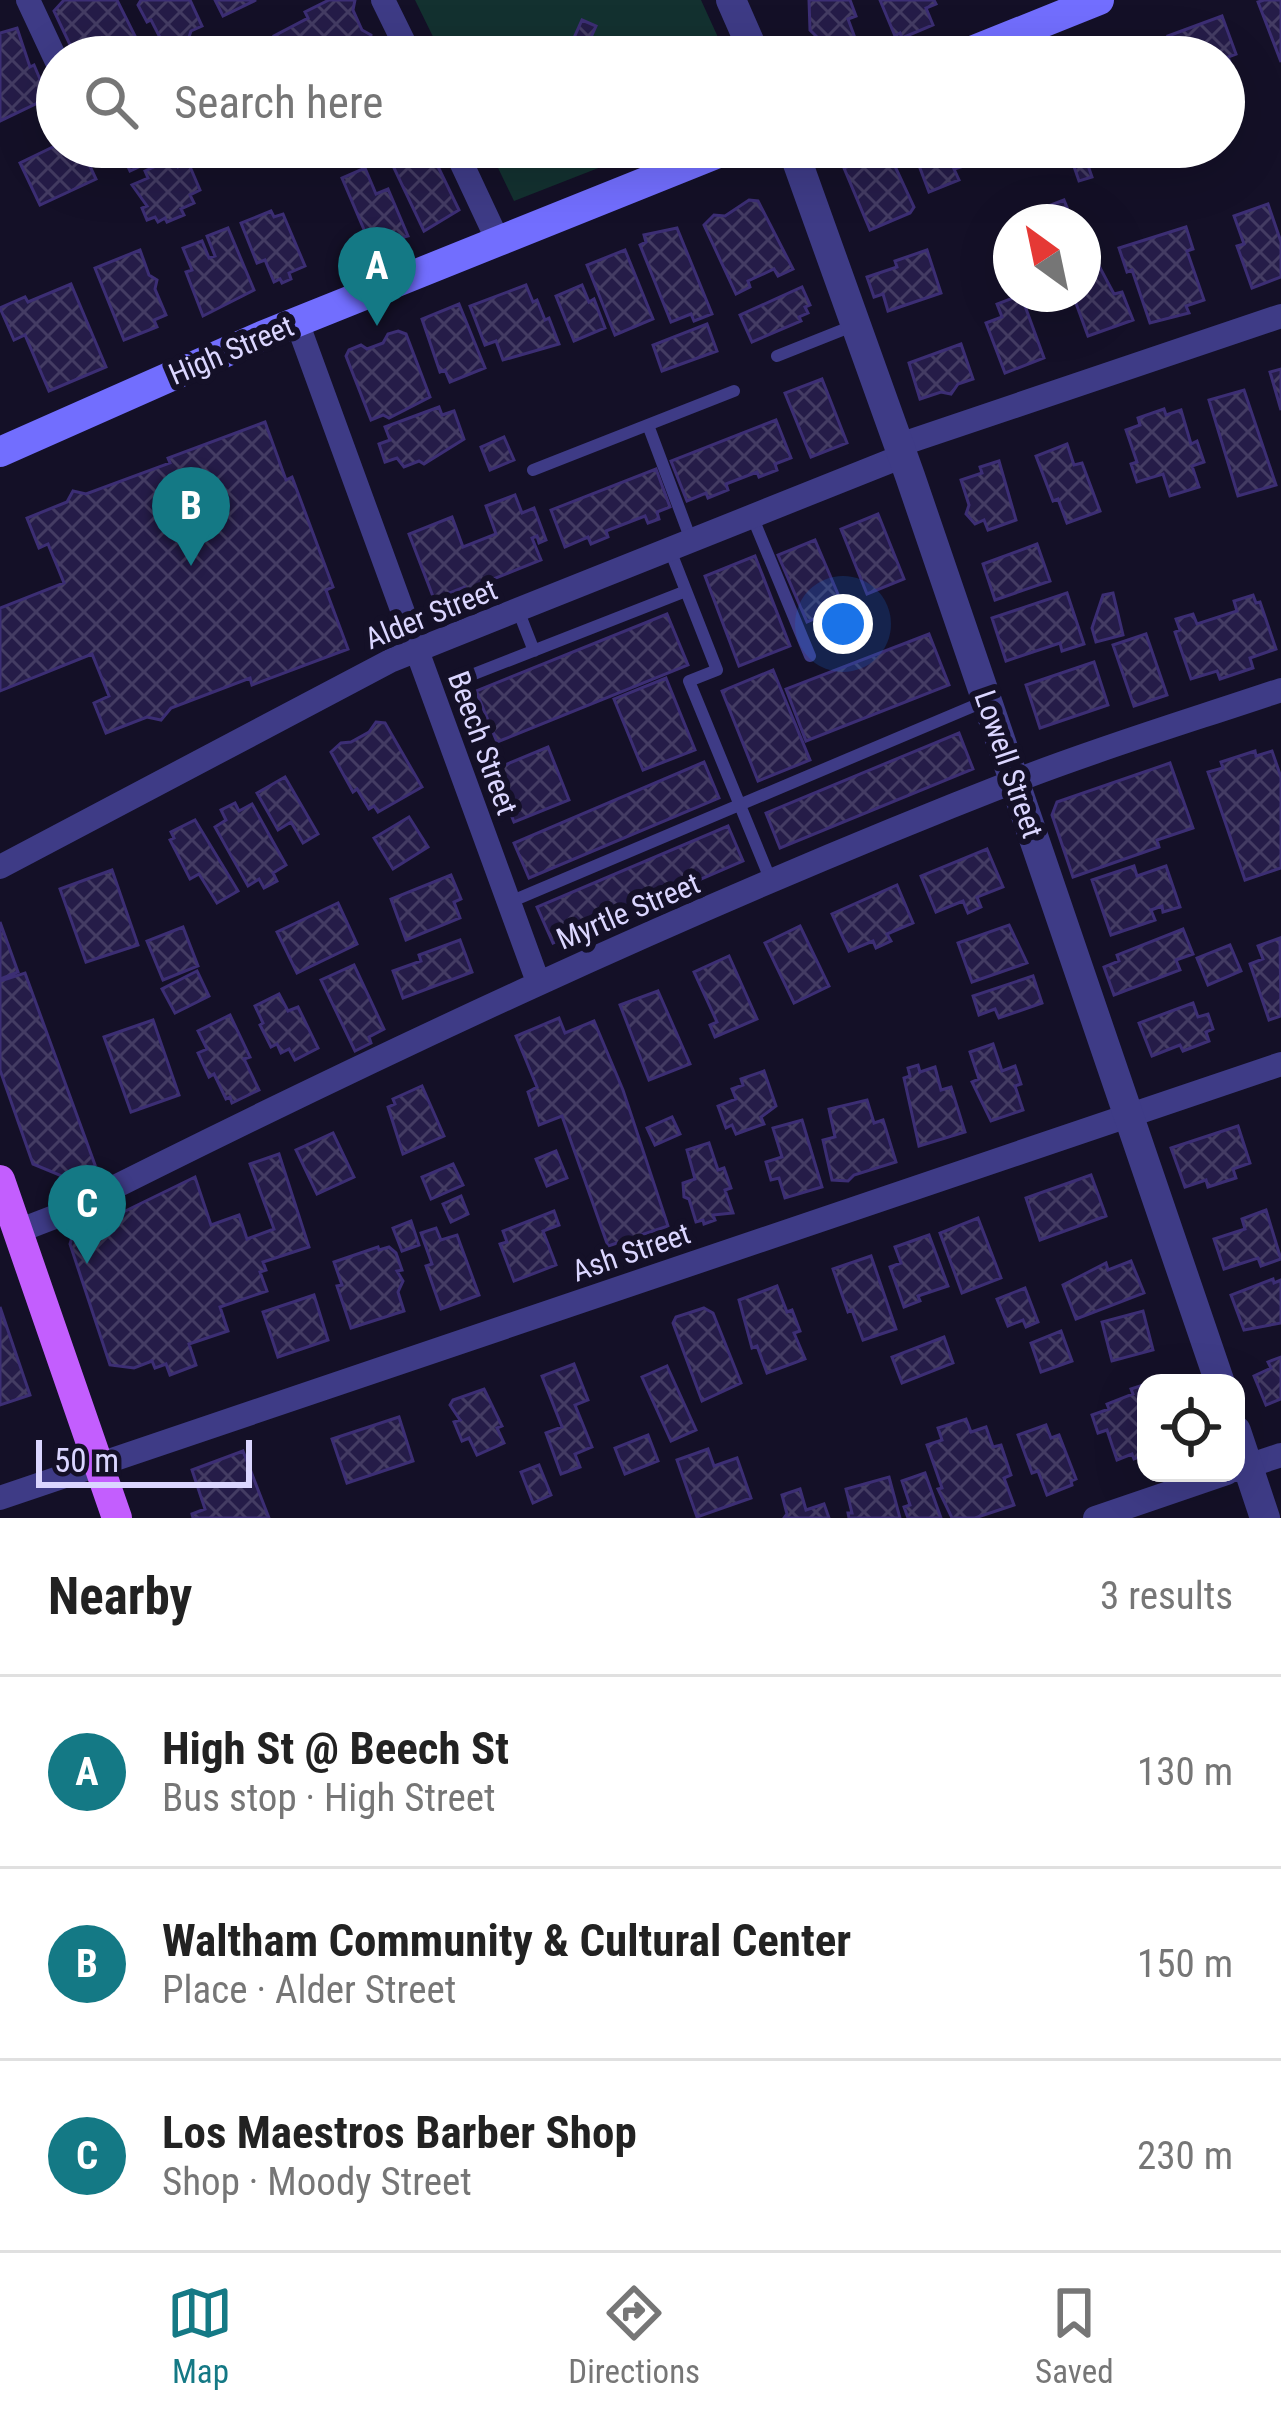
<!DOCTYPE html>
<html lang="en">
<head>
<meta charset="utf-8">
<style>
	body { margin:0; font-family:"Roboto Condensed",sans-serif; background:#f6f6f6; color:#222 }
	.controls { position:absolute; right:36px; bottom:36px; display:grid; overflow:hidden; border-radius:24px; box-shadow:0 12px 48px #0002 }
	.controls button { width:108px; height:108px; display:grid; place-items:center; padding:0; border:0; border-bottom:3px solid #e0e0e0; background:#fff; color:#222; font:60px sans-serif }
	.compass { position:absolute; left:993px; top:204px; width:108px; height:108px; border-radius:50%; background:#fff; box-shadow:0 12px 48px #0002; rotate:327deg }
	.scale { position:absolute; left:36px; bottom:30px; width:216px; box-sizing:border-box; padding-left:12px; border:6px solid #dbd6ff; border-top:0; font-size:33px; line-height:42px; white-space:nowrap; color:#dbd6ff; -webkit-text-stroke:9px #141027; paint-order:stroke }
	.you { position:absolute; left:843px; top:624px; width:42px; height:42px; margin:-30px; border:9px solid #fff; border-radius:50%; background:#1a73e8; box-shadow:0 0 0 18px #1a73e833 }
	.badge { display:grid; place-items:center; width:78px; height:78px; border-radius:50%; background:#147985; color:#fff; font-size:39px; font-weight:700 }
	.pin { position:absolute; translate:-50% -99px; filter:drop-shadow(0 3px 6px #0008) }
	.pin::after { content:''; position:absolute; top:63px; width:42px; height:36px; background:inherit; clip-path:polygon(0 0,100% 0,50% 100%) }
	.list { margin:0; padding:0; list-style:none }
	h2 { display:flex; justify-content:space-between; align-items:center; height:156px; margin:0; padding:0 48px; font-size:51px }
	h2 small { font-size:39px; font-weight:400; color:#767676 }
	.list li { display:grid; grid-template-columns:78px 1fr auto; gap:36px; align-items:center; box-sizing:border-box; height:192px; padding:0 48px; border-top:3px solid #e0e0e0 }
	.list b { display:block; font-size:45px; white-space:nowrap }
	.list p { margin:0; font-size:39px; white-space:nowrap; color:#767676 }
	.list em { font-size:39px; font-style:normal; color:#767676 }
	.icon { flex:none; width:66px; height:66px; fill:none; stroke:currentColor; stroke-width:2; stroke-linecap:round; stroke-linejoin:round }
	.map { position:relative; flex:none; width:1281px; height:1518px; overflow:hidden }
	.search { position:absolute; background:#fff; box-shadow:0 12px 48px #0002; left:36px; right:36px; top:36px; height:132px; display:flex; align-items:center; gap:30px; box-sizing:border-box; padding:0 42px; border-radius:66px; color:#767676; font-size:45px }
	.sheet { height:732px; background:#fff }
	nav { display:flex; justify-content:space-around; align-items:center; box-sizing:border-box; height:168px; border-top:3px solid #e0e0e0; background:#fff; font-size:33px; color:#767676 }
	nav a { display:grid; justify-items:center; gap:6px }
	nav .on { color:#147985 }
	.map>svg:first-child { display:block }
	.park { fill:#133130 }
	.building { fill:url(#building-cross-hatch); stroke:#3c2e74; stroke-width:3 }
	.lines { fill:none; stroke-linecap:round; stroke-linejoin:round }
	.service { stroke:#3e3b86; stroke-width:12 }
	.minor { stroke:#3e3b86; stroke-width:24 }
	.tertiary { stroke:#3e3b86; stroke-width:30 }
	.secondary { stroke:#726efe; stroke-width:30 }
	.primary { stroke:#c35efe; stroke-width:30 }
	.labels { text-anchor:middle; dominant-baseline:central; stroke-width:12; stroke-linejoin:round; paint-order:stroke }
	.street-label { font-size:30px; fill:#dbd6ff; stroke:#141027 }
</style>
</head>
<body>
<div class="map">
<svg width="1281" height="1518" viewBox="0 0 1281 1518">
	<defs>
		<pattern id="building-cross-hatch" width="8" height="8" patternUnits="userSpaceOnUse" patternTransform="scale(3)"><rect width="8" height="8" fill="#251c48"/><path d="M0 0l8 8M0 8l8-8" fill="none" stroke="#443c63"/></pattern>
	</defs>
	<rect width="100%" height="100%" fill="#141027"/>
	<path class="park" d="M415,0H701L727,57H443Z
		M488,147H652L514,201Z"/>
	<path class="building" d="M64,0H117L137,40L126,45L129,52L118,57H83L78,46L72,49L54,11Z
		M141,0H190L202,26L191,31L185,49L168,53L151,20L147,22L138,5Z
		M215,0H256L223,16Z
		M329,0H355L353,10L362,30L371,35L370,47L351,57H284L274,36L308,18L305,12Z
		M809,0H850L856,16L848,19L861,54L824,56L818,38L810,30Z
		M880,0H934L936,4L926,8L933,25L902,38L900,33L895,36Z
		M1264,0H1281V62L1258,2Z
		M1222,16L1236,54L1228,57L1236,77L1224,82V57H1176L1168,36Z
		M582,20L596,26L583,55L569,49Z
		M17,28L30,67L34,65L48,98L0,121V33Z
		M57,145L81,147L96,179L40,205L20,163Z
		M119,147H182L130,171Z
		M399,147H433L430,150L459,210L424,231L393,166L402,161L395,149Z
		M912,147H960L967,165L954,169L959,180L929,192Z
		M1016,147H1053L1021,160Z
		M1083,151L1092,177L1079,181L1070,155Z
		M878,154L883,166L893,162L914,207L910,213L870,230L844,168Z
		M174,158L178,167L188,162L200,190L190,195L194,203L181,209L184,215L167,222L165,218L158,222L155,217L147,220L142,208L147,206L132,185L148,178L145,171Z
		M365,168L376,194L388,189L408,236L371,246L342,178Z
		M749,200L758,201L793,269L778,276L774,269L748,281L750,287L736,294L704,225L714,215L725,216Z
		M1064,200L1073,222H1018L1017,218Z
		M1268,204L1281,242V277L1252,288L1237,246L1244,244L1234,216Z
		M271,211L274,217L283,214L305,266L289,273L291,279L282,283L280,279L274,282L265,260L257,263L241,223Z
		M1186,227L1193,249L1187,251L1204,300L1186,306L1189,313L1150,323L1132,270L1127,272L1119,248Z
		M228,228L254,290L203,316L186,272L192,270L183,248L202,241L209,258L215,256L207,236Z
		M677,228L712,314L694,321L691,314L671,322L640,245L646,242L644,235Z
		M140,250L149,275L157,280L155,289L166,315L154,320L157,327L124,340L95,268Z
		M625,250L653,319L615,335L587,265Z
		M927,250L941,293L888,311L883,294L874,297L867,277L897,267L895,261Z
		M1098,264L1114,294L1122,292L1133,320L1088,336L1074,298L1085,294L1083,269Z
		M71,284L106,367L49,391L25,335L14,340L0,308L25,297L28,302Z
		M526,285L533,302L537,300L545,320L549,318L559,344L503,360L496,341L485,345L470,306Z
		M582,285L589,302L594,299L605,328L574,341L556,296Z
		M802,287L810,305L805,307L808,313L799,317L801,321L752,342L740,315Z
		M1021,295L1044,358L1005,373L986,323L1002,317L997,304Z
		M459,304L485,368L450,382L445,370L440,372L422,319Z
		M707,324L717,351L662,371L653,345Z
		M398,331L406,334L430,397L389,418L383,415L371,420L346,356L349,350L361,345L367,349L383,343L388,334Z
		M961,344L973,379L958,384L951,394L941,392L920,399L909,363Z
		M1281,369V410L1270,372Z
		M822,379L847,443L811,457L785,393Z
		M1244,390L1276,485L1238,496L1209,400Z
		M439,407L442,415L454,411L464,439L424,464L419,461L404,467L397,458L385,462L379,444L390,440L385,427Z
		M1164,409L1166,415L1181,410L1191,444L1197,441L1204,462L1192,466L1199,487L1170,496L1163,474L1137,482L1131,464L1137,462L1126,430L1140,425L1138,418Z
		M776,420L791,458L775,464L777,470L759,477L757,472L726,484L728,490L708,498L706,493L687,501L671,461Z
		M265,422L286,480L292,477L333,587L326,590L348,649L252,685L250,678L171,708L161,720L147,717L106,733L94,703L109,696L92,654L0,691V608L64,583L48,544L39,548L27,518L67,502L73,491L86,494L170,463L168,458Z
		M504,437L514,460L490,470L481,447Z
		M1067,444L1074,465L1082,463L1100,511L1067,523L1058,499L1053,501L1036,456Z
		M999,461L1016,520L988,530L984,520L975,524L966,514L969,505L961,480L982,473L980,467Z
		M656,469L670,507L657,512L659,519L648,523L645,516L606,531L608,537L591,544L588,537L565,547L551,510Z
		M515,495L522,513L534,508L546,540L539,543L537,536L532,538L541,560L483,583L485,587L468,594L465,587L434,599L409,534L452,517L463,547L496,534L486,506Z
		M878,514L904,579L867,594L841,529Z
		M815,540L843,606L807,622L778,555Z
		M1037,544L1050,581L995,600L983,564Z
		M755,556L790,646L739,666L705,576Z
		M1067,593L1084,644L1062,651L1060,643L1006,661L992,618Z
		M1113,593L1123,635L1096,642L1092,628L1103,595Z
		M1253,595L1256,603L1260,602L1276,649L1250,658L1253,668L1220,679L1217,671L1191,679L1175,632L1180,630L1176,619L1193,614L1197,624L1237,611L1234,601Z
		M667,614L688,665L497,742L476,691Z
		M929,634L949,685L806,741L786,689Z
		M1146,634L1167,695L1134,706L1113,645Z
		M1094,662L1108,705L1040,728L1026,685Z
		M773,670L810,760L758,781L722,691Z
		M666,678L695,750L643,770L614,699Z
		M376,722L385,723L422,787L378,812L374,806L369,809L357,789L353,792L331,752L341,743L351,742L369,732Z
		M959,733L973,769L780,848L766,813Z
		M548,747L569,800L514,822L493,770Z
		M1255,751L1256,756L1272,751L1281,777V868L1245,880L1208,772L1223,768L1221,762Z
		M704,762L719,798L529,878L514,843Z
		M1170,763L1193,828L1157,840L1159,847L1073,877L1052,815L1057,802Z
		M285,777L318,834L303,843L291,822L278,830L257,793Z
		M235,803L239,811L252,804L286,865L273,873L277,881L264,888L259,879L248,886L215,827L226,820L221,810Z
		M409,817L428,847L393,869L374,838Z
		M195,820L238,891L217,903L199,874L190,879L170,840L174,838L171,832Z
		M728,826L743,861L553,943L537,907Z
		M987,849L1003,887L977,897L981,907L968,913L963,901L936,912L921,876Z
		M1134,866L1137,876L1166,866L1180,907L1163,912L1162,906L1151,910L1155,920L1111,935L1092,880Z
		M112,870L138,945L86,962L60,889Z
		M451,875L461,899L454,902L460,918L406,940L391,899Z
		M897,885L913,923L887,934L891,941L876,948L873,941L849,951L832,914Z
		M338,903L357,944L297,973L277,932Z
		M0,922L18,972L0,979Z
		M1009,925L1027,963L972,982L958,943Z
		M800,926L829,986L794,1003L765,943Z
		M183,927L198,966L163,980L147,941Z
		M1183,929L1193,954L1176,960L1180,970L1114,995L1104,967L1119,961L1117,955Z
		M1280,938L1281,1016L1269,1020L1250,964L1263,959L1258,946Z
		M460,940L472,972L403,998L393,971L421,961L419,955Z
		M1230,945L1241,971L1208,985L1197,958Z
		M729,956L757,1019L715,1037L710,1025L717,1022L694,972Z
		M354,965L384,1029L369,1037L371,1043L355,1051L321,980Z
		M197,971L209,996L175,1013L162,989Z
		M25,973L95,1165L64,1177L33,1164L0,1070V981Z
		M1033,976L1042,1003L999,1018L995,1009L979,1015L973,996Z
		M658,991L690,1064L649,1080L620,1005Z
		M279,994L288,1011L298,1007L318,1048L295,1060L289,1049L281,1053L277,1044L271,1047L260,1025L263,1023L255,1006Z
		M1193,1003L1198,1017L1208,1014L1213,1029L1206,1032L1209,1041L1183,1051L1180,1045L1152,1056L1139,1023Z
		M230,1015L250,1057L244,1059L259,1090L232,1103L230,1097L226,1099L214,1074L209,1077L198,1053L207,1049L198,1031Z
		M559,1018L565,1033L594,1021L623,1090L668,1226L608,1246L562,1116L539,1125L528,1092L537,1087L516,1036Z
		M153,1020L179,1095L131,1112L104,1037Z
		M993,1044L1002,1071L1015,1066L1021,1084L1015,1086L1023,1110L991,1121L972,1082L979,1079L970,1052Z
		M918,1065L920,1072L935,1067L941,1090L951,1087L965,1132L919,1146L904,1078L910,1076L908,1068Z
		M764,1071L776,1106L761,1117L764,1124L736,1134L732,1125L726,1128L718,1106L736,1099L732,1089L743,1085L741,1079Z
		M422,1086L444,1136L403,1154L388,1107L395,1104L393,1099Z
		M867,1100L874,1123L883,1120L896,1162L854,1175L848,1181L832,1180L823,1140L835,1137L829,1109Z
		M672,1117L680,1134L655,1145L647,1128Z
		M802,1120L822,1187L785,1198L779,1178L771,1180L766,1162L782,1157L773,1128Z
		M1238,1126L1250,1163L1233,1169L1236,1178L1208,1187L1206,1180L1185,1187L1171,1148Z
		M333,1133L354,1177L317,1194L296,1150Z
		M709,1143L718,1170L724,1168L731,1188L725,1190L733,1213L713,1215L715,1220L704,1224L703,1220L696,1222L689,1199L684,1197L683,1183L695,1179L687,1150Z
		M556,1151L567,1178L547,1186L536,1159Z
		M279,1154L309,1247L263,1262L266,1270L260,1272L267,1291L220,1307L228,1331L189,1344L196,1365L170,1375L166,1364L155,1368L152,1361L134,1368L110,1365L70,1244L72,1237L195,1177L211,1225L239,1215L247,1239L274,1229L250,1164Z
		M453,1164L463,1185L431,1199L422,1177Z
		M1091,1175L1106,1216L1040,1240L1026,1198Z
		M461,1196L468,1214L451,1222L443,1204Z
		M1266,1210L1281,1259L1261,1266L1258,1258L1224,1269L1214,1239L1245,1229L1242,1219Z
		M554,1211L559,1225L543,1231L556,1265L514,1281L500,1244L507,1242L503,1231Z
		M978,1218L1001,1278L962,1293L940,1233Z
		M411,1221L419,1245L402,1251L393,1228Z
		M436,1228L441,1240L457,1235L479,1295L441,1309L426,1266L432,1264L421,1233Z
		M929,1235L948,1286L918,1296L920,1301L904,1307L890,1267L901,1263L895,1247Z
		M378,1247L379,1250L389,1247L396,1253L402,1270L397,1271L403,1281L398,1292L404,1311L351,1328L337,1286L342,1285L334,1262Z
		M871,1256L896,1329L863,1340L852,1310L848,1312L833,1269Z
		M1131,1261L1144,1293L1076,1319L1063,1285L1106,1263L1108,1270Z
		M1273,1279L1274,1283L1281,1280V1323L1244,1330L1231,1295Z
		M777,1286L787,1312L792,1310L800,1331L794,1333L805,1359L767,1373L757,1346L752,1348L739,1300Z
		M1025,1288L1038,1322L1026,1327L1023,1320L1008,1326L997,1299Z
		M314,1295L328,1340L278,1357L263,1312Z
		M0,1307L30,1395L0,1405Z
		M704,1308L713,1313L741,1383L702,1401L673,1323L676,1317Z
		M1143,1311L1153,1350L1112,1361L1102,1322Z
		M1061,1331L1072,1361L1041,1372L1031,1343Z
		M944,1337L953,1363L902,1383L892,1357Z
		M1281,1357V1399L1266,1405L1254,1376L1271,1368L1268,1362Z
		M574,1364L588,1400L575,1405L592,1447L575,1454L580,1467L561,1474L546,1433L562,1427L542,1376Z
		M667,1366L696,1430L671,1441L642,1377Z
		M1146,1384V1455L1134,1459L1132,1454L1117,1460L1107,1430L1098,1433L1092,1415L1109,1409L1107,1404L1133,1394L1131,1389Z
		M484,1389L502,1426L497,1428L504,1443L477,1455L469,1438L462,1441L454,1422L460,1420L450,1405L453,1400Z
		M399,1417L413,1461L347,1483L332,1439Z
		M966,1419L971,1432L986,1427L993,1447L1001,1445L1011,1475L1004,1478L1014,1505L975,1518H952L938,1489L942,1488L927,1445L942,1440L938,1428Z
		M1046,1425L1051,1438L1059,1435L1076,1479L1071,1481L1072,1485L1047,1495L1038,1471L1032,1473L1018,1435Z
		M648,1435L658,1461L625,1474L615,1448Z
		M708,1449L714,1466L737,1458L751,1498L697,1517L677,1460Z
		M243,1451L269,1518H193L192,1514L205,1509L192,1470Z
		M539,1465L551,1495L533,1503L521,1472Z
		M925,1473L941,1518H908L904,1507L910,1505L902,1481Z
		M889,1477L900,1518H849L848,1513H852L846,1489Z
		M800,1489L806,1510L824,1504L829,1518H784L787,1514L782,1495Z"/>
	<g class="lines">
		<path class="service" d="M777,356L855,325
			M648,425L691,540
			M533,470L734,391
			M752,516L810,656
			M670,550L717,670L689,681L771,881
			M518,610L534,651
			M451,683L686,591
			M510,902L983,702"/>
		<path class="minor" d="M28,0L57,62
			M383,0L411,57
			M454,147L498,241
			M297,322L538,982
			M899,445L1281,316
			M0,867L392,660L903,456
			M18,1231L57,1216C370,1058 688,909 1015,781C1102,747 1192,720 1281,690
			M1236,1470L1281,1455
			M0,1498L1281,1064
			M1095,1518L1227,1473"/>
		<path class="tertiary" d="M731,0L756,57
			M792,147L910,476L1220,1383
			M1236,1431L1265,1518"/>
		<path class="secondary" d="M957,57L1099,0
			M0,452L262,336L733,147"/>
		<path class="primary" d="M0,1180L117,1518"/>
	</g>
	<g class="labels">
		<g class="street-label">
			<text transform="translate(231 350) rotate(-23)">High Street</text>
			<text transform="translate(431 614) rotate(-22)">Alder Street</text>
			<text transform="translate(483 743) rotate(70)">Beech Street</text>
			<text transform="translate(1009 764) rotate(71)">Lowell Street</text>
			<text transform="translate(628 911) rotate(-23)">Myrtle Street</text>
			<text transform="translate(631 1252) rotate(-19)">Ash Street</text>
		</g>
	</g>
</svg>
<div class="controls">
<button><svg class="icon" aria-label="locate" viewBox="0 0 24 24"><circle cx="12" cy="12" r="6"/><path d="M12 2v4M12 18v4M2 12h4M18 12h4"/></svg></button>
</div>
<svg class="compass" viewBox="-18 -18 36 36"><path d="M0-13l5 13h-10z" fill="#e53935"/><path d="M0 13l5-13h-10z" fill="#767676"/></svg>
<div class="scale">50 m</div>
<div class="you"></div>
<div class="pin badge" style="left:377px;top:326px">A</div>
<div class="pin badge" style="left:191px;top:566px">B</div>
<div class="pin badge" style="left:87px;top:1264px">C</div>
<div class="search"><svg class="icon" aria-label="search" viewBox="0 0 24 24"><circle cx="10" cy="10" r="6"/><path d="M15 15l6 6"/></svg>Search here</div>
</div>
<section class="sheet">
<h2>Nearby<small>3 results</small></h2>
<ul class="list">
<li><span class="badge">A</span><div><b>High St @ Beech St</b><p>Bus stop · High Street</p></div><em>130 m</em></li>
<li><span class="badge">B</span><div><b>Waltham Community &amp; Cultural Center</b><p>Place · Alder Street</p></div><em>150 m</em></li>
<li><span class="badge">C</span><div><b>Los Maestros Barber Shop</b><p>Shop · Moody Street</p></div><em>230 m</em></li>
</ul>
</section>
<nav>
<a class="on"><svg class="icon" aria-label="map" viewBox="0 0 24 24"><path d="M3 6l6-2 6 2 6-2v14l-6 2-6-2-6 2zM9 4v14M15 6v14"/></svg>Map</a>
<a><svg class="icon" aria-label="directions" viewBox="0 0 24 24"><path d="M12 3l9 9-9 9-9-9zM9 14v-3h6M13 9l2 2-2 2"/></svg>Directions</a>
<a><svg class="icon" aria-label="saved" viewBox="0 0 24 24"><path d="M7 4h10v16l-5-4-5 4z"/></svg>Saved</a>
</nav>
</body>
</html>
